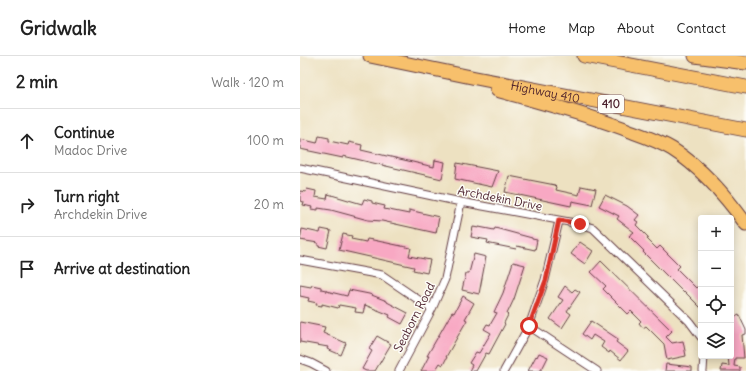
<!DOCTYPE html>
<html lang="en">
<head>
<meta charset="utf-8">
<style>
	body { margin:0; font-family:Delius,sans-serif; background:#f2f2f2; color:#222 }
	.controls { position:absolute; right:12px; bottom:12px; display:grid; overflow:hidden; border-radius:4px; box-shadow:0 2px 10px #0003 }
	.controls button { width:36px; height:36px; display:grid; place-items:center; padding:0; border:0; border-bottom:1px solid #e0e0e0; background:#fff; color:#222; font:20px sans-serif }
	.stop { position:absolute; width:12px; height:12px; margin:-9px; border:3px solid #d93025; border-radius:50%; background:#fff }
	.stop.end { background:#d93025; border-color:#fff; box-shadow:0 1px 4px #0008 }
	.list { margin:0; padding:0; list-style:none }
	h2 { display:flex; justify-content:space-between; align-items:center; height:52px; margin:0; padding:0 16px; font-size:17px }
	h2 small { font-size:13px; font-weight:400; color:#767676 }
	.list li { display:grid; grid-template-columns:26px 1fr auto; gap:12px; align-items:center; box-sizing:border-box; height:64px; padding:0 16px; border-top:1px solid #e0e0e0 }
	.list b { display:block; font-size:15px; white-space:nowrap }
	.list p { margin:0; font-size:13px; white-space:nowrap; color:#767676 }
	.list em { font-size:13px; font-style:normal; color:#767676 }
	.icon { flex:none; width:22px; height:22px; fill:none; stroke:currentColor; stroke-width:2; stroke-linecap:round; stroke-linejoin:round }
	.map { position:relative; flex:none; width:446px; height:315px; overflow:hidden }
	header { display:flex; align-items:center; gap:24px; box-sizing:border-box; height:56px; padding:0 20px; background:#fff; border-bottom:1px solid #e0e0e0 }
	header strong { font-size:19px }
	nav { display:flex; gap:22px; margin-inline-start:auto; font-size:14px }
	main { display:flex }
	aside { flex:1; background:#fff }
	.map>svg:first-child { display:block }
	.building { fill:#f8a8c3 }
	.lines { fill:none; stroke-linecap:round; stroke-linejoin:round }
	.minor-casing { stroke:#623c42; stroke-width:9 }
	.motorway-casing { stroke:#623c42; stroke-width:15 }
	.minor { stroke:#fff; stroke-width:7 }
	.motorway { stroke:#f7c06c; stroke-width:13 }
	.route { stroke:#d93025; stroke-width:5 }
	.labels { text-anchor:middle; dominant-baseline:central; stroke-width:3; stroke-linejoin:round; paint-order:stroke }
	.shield { fill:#fdfcf7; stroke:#806168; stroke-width:1 }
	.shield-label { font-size:11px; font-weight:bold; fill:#4a1f2b }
	.street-label { font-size:12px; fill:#4a1f2b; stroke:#fdfcf7 }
</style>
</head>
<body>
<header>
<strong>Gridwalk</strong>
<nav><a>Home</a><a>Map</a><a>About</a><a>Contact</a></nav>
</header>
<main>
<aside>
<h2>2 min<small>Walk · 120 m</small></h2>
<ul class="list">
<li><svg class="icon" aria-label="ahead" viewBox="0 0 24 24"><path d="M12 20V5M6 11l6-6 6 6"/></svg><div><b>Continue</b><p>Madoc Drive</p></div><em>100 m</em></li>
<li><svg class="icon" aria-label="right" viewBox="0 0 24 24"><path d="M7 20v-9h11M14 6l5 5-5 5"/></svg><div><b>Turn right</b><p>Archdekin Drive</p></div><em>20 m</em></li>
<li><svg class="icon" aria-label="arrive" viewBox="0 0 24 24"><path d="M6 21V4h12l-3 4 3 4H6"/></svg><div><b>Arrive at destination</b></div></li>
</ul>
</aside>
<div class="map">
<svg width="446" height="315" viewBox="0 0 446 315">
	<rect width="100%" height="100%" fill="#fdfcf7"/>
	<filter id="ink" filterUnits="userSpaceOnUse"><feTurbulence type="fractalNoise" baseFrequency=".025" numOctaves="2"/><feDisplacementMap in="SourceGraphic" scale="8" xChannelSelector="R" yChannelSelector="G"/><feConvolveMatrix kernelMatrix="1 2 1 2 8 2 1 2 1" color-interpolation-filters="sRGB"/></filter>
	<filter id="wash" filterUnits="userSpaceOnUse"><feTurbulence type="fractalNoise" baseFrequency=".012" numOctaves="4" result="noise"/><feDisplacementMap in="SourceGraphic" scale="16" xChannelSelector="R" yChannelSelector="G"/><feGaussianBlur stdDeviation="0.9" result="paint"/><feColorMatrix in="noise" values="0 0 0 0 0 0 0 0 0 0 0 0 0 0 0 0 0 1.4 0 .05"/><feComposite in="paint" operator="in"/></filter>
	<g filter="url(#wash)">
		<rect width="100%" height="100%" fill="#ede1c1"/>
		<g id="blocks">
			<path class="building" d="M19,80L29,82V85L48,89L49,86L62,89L61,94L134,111L135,104L145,106L142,123L43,100V102L0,93V83L17,87Z
				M157,107L198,115L192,131L155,123Z
				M209,120L255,129L257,131L256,134L279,139L281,130L296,133L292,149L272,145L271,150L205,136Z
				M7,133L16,135L15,141L27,143L28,138L62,148L64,143L72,145V147L85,150L84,153L109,158V154L139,161L136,177L82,165L68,164L31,154L18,152V154L11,153L12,151L3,149L4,146L0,145V135L6,136Z
				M305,139L327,150L339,159L335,164L338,166L336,169L349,182L347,183L357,193L360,190L380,210L377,213L396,232L401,227V252L384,235L383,236L343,196L344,195L329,180L334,176L317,163L319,160L299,150Z
				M173,171L179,172V171L194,174L195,172L232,182V183L237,184L235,194L217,190L216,193L191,188L187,187L188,184L171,181Z
				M2,173L20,177L21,173L31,175L27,192L18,190V187L0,184Z
				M43,178L52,180L51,183L66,186L67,183L73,184L111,192L109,200L130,204L127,217L113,214L114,211L39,194Z
				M280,186L293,195L285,208L271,198Z
				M174,198L186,201L179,238L162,234L166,217H169Z
				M301,205L372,275L366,281L372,287L383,285L386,300L367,304L364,288L346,270L343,272L339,267L341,265L331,255L328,258L303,233L306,230L291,216Z
				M213,206L225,209L214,243L207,258L208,259L204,267L205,268L189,298L186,297L176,315H169L172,309L169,307L176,296L179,297L191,277L184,273L187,268L190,269L197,257L194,256L203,237Z
				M0,229L11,231L12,229L21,231V233L26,234V235L47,240L49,234L69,238L87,245V246L108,257L102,268L89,261L90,259L65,249L63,257L55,256L56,252L39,249L38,252L22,248V250L16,249L17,247L8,245L9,242L0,240Z
				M265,230L272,236L275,233L280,236L267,255L271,258L262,272L250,263L263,244L258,241Z
				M163,240L174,247L165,263L167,264L146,301H147L143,309L140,307L135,315H121L129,300H127L152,256L154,257Z
				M439,259L446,274V278L442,279L444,302H435L434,310L440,311V315H421L422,309L429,310L428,300H431V263Z
				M291,265L318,283L316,286L328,295L321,304L310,295L309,297L301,291L304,286L293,279L290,284L282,278Z
				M0,266L25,271L23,277L46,287L41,299L27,293L28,291L0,286Z
				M77,280L91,288L75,315H66L62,313L72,295L69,293Z
				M239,297L248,301L243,311L240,315H228L236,300L237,301Z
				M366,308L392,311V315H365Z"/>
		</g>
	</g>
	<g filter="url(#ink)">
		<use href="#blocks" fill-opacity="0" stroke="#623c42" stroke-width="1"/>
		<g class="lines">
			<defs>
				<path id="minor" d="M0,112L161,146L280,168L293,172L389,265L401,281
					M0,204L82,219L132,253
					M229,270L297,315
					M0,303L11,307L26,315
					M99,315L132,253L145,223L161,146
					M204,315L229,270L245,224L259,165
					M403,315L404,300"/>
				<g id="motorway">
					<path id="s1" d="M70,0L176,22L446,74"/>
					<path d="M284,0L446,31"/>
					<path d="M395,0L446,7"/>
					<path d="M197,34C241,47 287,58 330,75C344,80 359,85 372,93C402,112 425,139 446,168"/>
				</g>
			</defs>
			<use href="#minor" class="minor-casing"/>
			<use href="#motorway" class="motorway-casing"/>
			<use href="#minor" class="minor"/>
			<use href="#motorway" class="motorway"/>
		</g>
	</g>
	<g class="lines" filter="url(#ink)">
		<path class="route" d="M229,270L246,224L259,164L280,168"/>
	</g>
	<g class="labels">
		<rect class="shield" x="298" y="39" width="26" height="18" rx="3"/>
		<g class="shield-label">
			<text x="311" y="48">410</text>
		</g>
		<g class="street-label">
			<text stroke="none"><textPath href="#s1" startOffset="179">Highway 410</textPath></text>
			<text transform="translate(200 142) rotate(11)">Archdekin Drive</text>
			<text transform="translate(114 261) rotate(-63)">Seaborn Road</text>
		</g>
	</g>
</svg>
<div class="controls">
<button>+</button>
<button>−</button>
<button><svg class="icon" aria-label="locate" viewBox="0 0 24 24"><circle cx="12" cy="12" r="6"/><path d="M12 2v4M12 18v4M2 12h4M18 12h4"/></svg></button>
<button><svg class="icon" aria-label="layers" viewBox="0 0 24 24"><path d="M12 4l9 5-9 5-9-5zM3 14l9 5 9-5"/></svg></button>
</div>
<div class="stop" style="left:229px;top:270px"></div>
<div class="stop end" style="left:280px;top:168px"></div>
</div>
</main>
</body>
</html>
